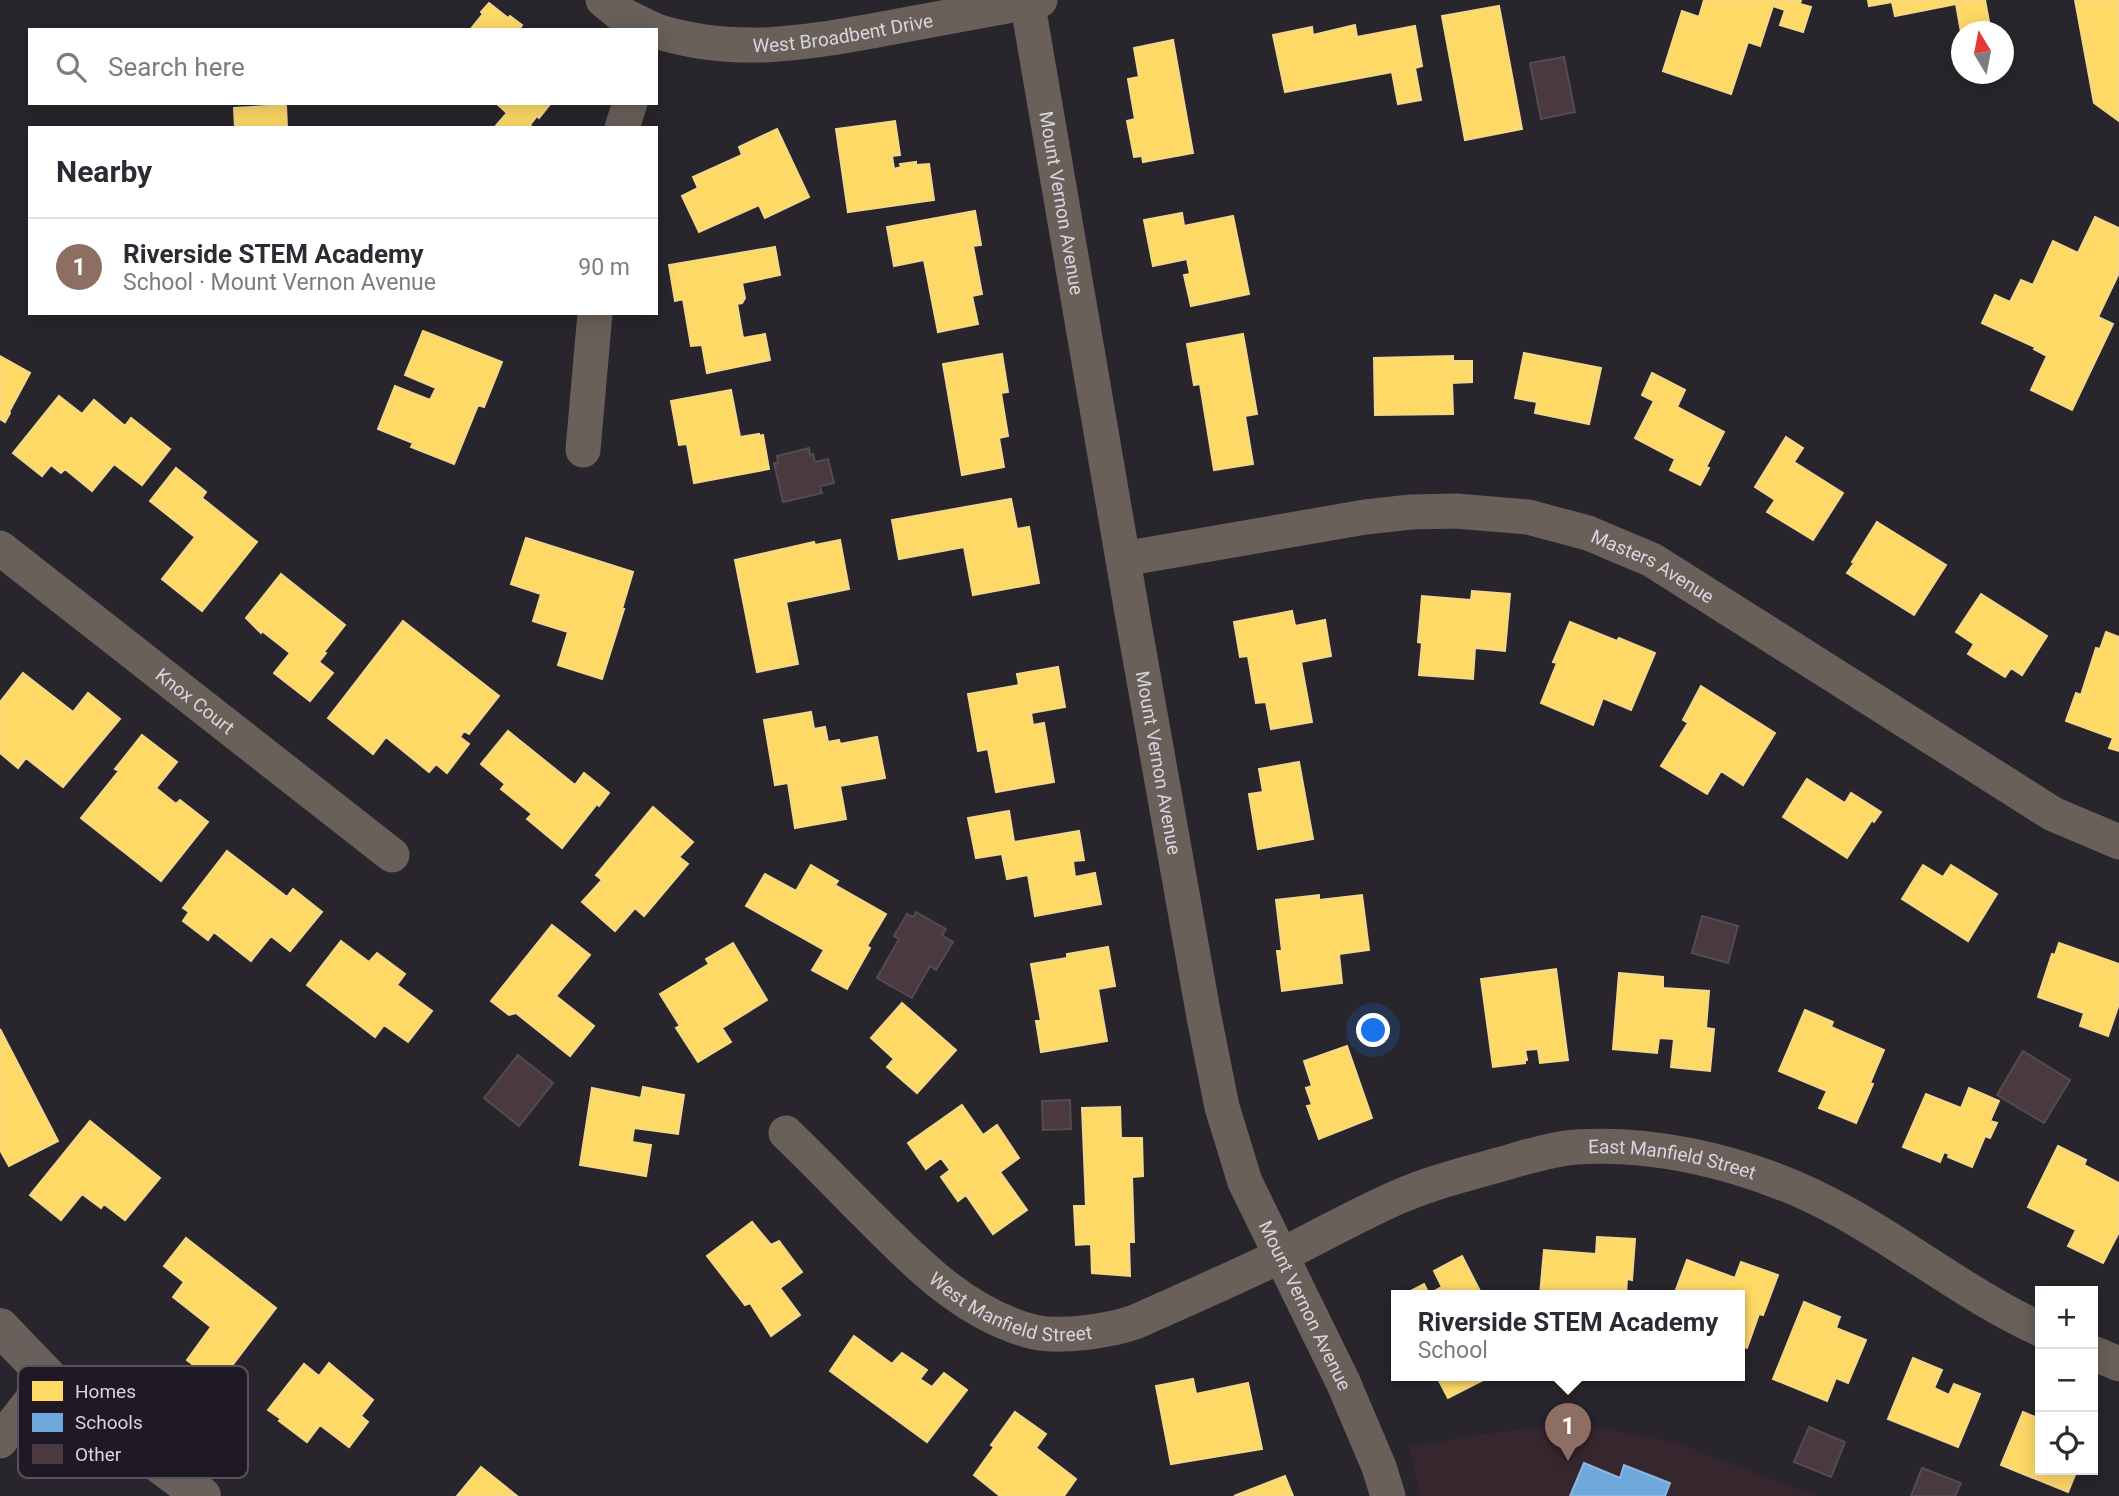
<!DOCTYPE html>
<html lang="en">
<head>
<meta charset="utf-8">
<style>
	body { margin:0; font-family:Roboto,sans-serif; background:#f2f2f3; color:#2b2b33 }
	.controls { position:absolute; right:21px; bottom:21px; display:grid; overflow:hidden; border-radius:0px; box-shadow:0 4px 18px #0003 }
	.controls button { width:63px; height:63px; display:grid; place-items:center; padding:0; border:0; border-bottom:2px solid #e1e1e2; background:#fff; color:#2b2b33; font:35px sans-serif }
	.compass { position:absolute; left:1951px; top:21px; width:63px; height:63px; border-radius:50%; background:#fff; box-shadow:0 4px 18px #0003; rotate:350deg }
	.you { position:absolute; left:1374px; top:1031px; width:24px; height:24px; margin:-18px; border:5px solid #fff; border-radius:50%; background:#1a73e8; box-shadow:0 0 0 10px #1a73e833 }
	.badge { display:grid; place-items:center; width:46px; height:46px; border-radius:50%; background:#7c3aed; color:#fff; font-size:23px; font-weight:700 }
	.pin { position:absolute; translate:-50% -58px; filter:drop-shadow(0 2px 4px #0008) }
	.pin::after { content:''; position:absolute; top:37px; width:24px; height:21px; background:inherit; clip-path:polygon(0 0,100% 0,50% 100%) }
	.popup { position:absolute; left:1391px; top:1290px; width:354px; height:91px; box-sizing:border-box; display:grid; place-content:center; border-radius:0px; background:#fff; filter:drop-shadow(0 2px 5px #0005); font-size:23px; white-space:nowrap; color:#7c7c81 }
	.popup b { font-size:26px; color:#2b2b33 }
	.popup::after { content:''; position:absolute; left:50%; top:100%; margin-left:-14px; border:14px solid transparent; border-top-color:#fff }
	.list { margin:0; padding:0; list-style:none }
	h2 { display:flex; justify-content:space-between; align-items:center; height:91px; margin:0; padding:0 28px; font-size:30px }
	h2 small { font-size:23px; font-weight:400; color:#7c7c81 }
	.list li { display:grid; grid-template-columns:46px 1fr auto; gap:21px; align-items:center; box-sizing:border-box; height:98px; padding:0 28px; border-top:2px solid #e1e1e2 }
	.list b { display:block; font-size:26px; white-space:nowrap }
	.list p { margin:0; font-size:23px; white-space:nowrap; color:#7c7c81 }
	.list em { font-size:23px; font-style:normal; color:#7c7c81 }
	.icon { flex:none; width:38px; height:38px; fill:none; stroke:currentColor; stroke-width:2; stroke-linecap:round; stroke-linejoin:round }
	.map { position:relative; flex:none; width:2119px; height:1496px; overflow:hidden }
	.search { position:absolute; background:#fff; box-shadow:0 4px 18px #0003; left:28px; top:28px; width:630px; height:77px; display:flex; align-items:center; gap:18px; box-sizing:border-box; padding:0 24px; border-radius:0px; color:#7c7c81; font-size:26px }
	.panel { position:absolute; background:#fff; box-shadow:0 4px 18px #0003; left:28px; top:126px; width:630px; height:189px; border-radius:0px }
	.map>svg:first-child { display:block }
	.education { fill:#36272f }
	.homes { fill:#ffd966; stroke:#f4d88a; stroke-width:2 }
	.schools { fill:#6fa8dc; stroke:#8fb6dc; stroke-width:2 }
	.building { fill:#4a3a3f; stroke:#514d4f; stroke-width:2 }
	.lines { fill:none; stroke-linecap:round; stroke-linejoin:round }
	.minor { stroke:#69605a; stroke-width:35 }
	.major { stroke:#69605b; stroke-width:38 }
	.labels { text-anchor:middle; dominant-baseline:central; stroke-width:7; stroke-linejoin:round; paint-order:stroke }
	.street-label { font-size:19px; fill:#d9d5dd; stroke:#1f1925 }
	.key { fill:#1f1925; stroke:#57515c; stroke-width:2 }
	.key-label { font-size:19px; fill:#d9d5dd }
</style>
</head>
<body>
<div class="map">
<svg width="2119" height="1496" viewBox="0 0 2119 1496">
	<rect width="100%" height="100%" fill="#28252c"/>
	<path class="education" d="M1573,1423L1674,1442L1816,1496H1420L1409,1447L1484,1434Z"/>
	<path class="homes" d="M1704,0H1801L1800,4L1811,7L1803,32L1780,25L1785,10L1773,6L1760,46L1748,42L1731,94L1663,71L1682,11L1699,17Z
		M1868,0H1985L1990,27L1961,32L1956,4L1895,16L1892,2L1869,6Z
		M2075,0H2119V121L2094,103Z
		M489,3L508,18L510,16L522,25L519,30H470L483,14L481,12Z
		M1499,6L1522,129L1465,140L1442,16Z
		M1355,25L1357,37L1415,26L1422,66L1415,68L1421,100L1398,104L1392,72L1285,92L1273,35L1312,27L1313,35Z
		M1173,40L1193,153L1143,162L1142,156L1134,157L1127,121L1135,119L1128,79L1139,77L1134,48Z
		M496,103H551L539,118L537,116L530,125L533,128H494L507,113Z
		M286,105L287,128H235L234,108Z
		M895,121L900,155L892,156L894,169L901,167L900,164L916,162V165L929,164L934,200L848,212L836,129Z
		M777,129L809,197L765,218L759,205L699,232L682,196L698,188L693,177L742,155L739,147Z
		M975,211L981,245L973,246L982,294L972,296L978,324L938,332L924,260L894,266L887,227Z
		M1182,213L1184,226L1233,216L1249,294L1191,306L1184,275L1190,274L1187,259L1153,266L1144,220Z
		M2095,217L2119,228V273L2098,317L2113,324L2072,410L2031,390L2047,356L2034,349L2035,347L1982,323L1995,295L2010,302L2021,280L2033,285L2053,241L2078,253Z
		M775,247L780,275L742,283L745,298L742,303L737,304L743,338L765,334L770,360L707,373L702,345L691,346L683,299L675,301L669,265Z
		M423,331L502,362L484,407L478,405L454,464L411,447L413,443L378,429L395,386L430,400L436,388L405,375Z
		M1243,334L1257,414L1245,416L1253,464L1214,470L1200,384L1194,385L1187,344Z
		M1524,353L1601,368L1589,424L1535,413L1537,402L1515,398Z
		M1002,354L1008,392L1001,393L1008,436L999,438L1004,467L962,475L943,364Z
		M0,356L30,373L9,412L10,413L5,422L0,419Z
		M1453,356V361H1472V382L1452,383L1453,414L1375,415L1374,358Z
		M1652,373L1685,390L1677,407L1724,432L1706,467L1709,468L1700,485L1670,470L1675,459L1635,438L1654,401L1642,395Z
		M731,390L740,437L759,434V436L763,435L769,469L694,483L687,444L679,445L671,401Z
		M59,396L82,414L94,400L125,426L131,418L170,449L142,485L114,464L92,491L65,469L61,473L51,465L42,476L13,453Z
		M1786,437L1803,448L1794,462L1843,493L1813,540L1767,512L1775,500L1755,487Z
		M176,468L206,492L202,498L257,542L202,611L162,579L195,537L150,501Z
		M1011,499L1017,529L1029,527L1039,583L973,595L964,547L899,559L892,520Z
		M1877,522L1946,565L1914,615L1847,573L1854,563L1852,562Z
		M526,538L633,572L622,609H624L602,679L558,665L568,632L533,621L541,594L511,584Z
		M840,540L849,589L786,602L798,664L757,672L735,560L814,542L815,545Z
		M281,574L345,625L324,652L326,653L319,662L333,673L310,701L274,673L290,653L262,631L261,633L246,618Z
		M1472,591L1510,594L1505,651L1475,648L1473,679L1419,675L1422,643L1418,642L1422,596L1471,600Z
		M1981,594L2047,636L2022,675L2011,668L2005,677L1968,654L1974,644L1956,632Z
		M1292,611L1295,626L1325,620L1331,656L1301,662L1312,722L1271,729L1266,702L1256,703L1248,656L1240,657L1234,622Z
		M403,621L499,696L469,734L464,731L460,737L469,744L447,773L436,764L429,772L386,737L373,754L328,718Z
		M1570,622L1617,641L1619,638L1655,653L1631,710L1603,698L1593,725L1541,703L1557,663L1553,662Z
		M2106,632L2119,637V751L2109,748L2113,738L2066,721L2076,693L2081,695L2096,648L2100,649Z
		M1058,667L1065,707L1031,713L1033,725L1044,723L1054,782L996,792L988,749L978,751L968,694L1019,685L1017,674Z
		M23,673L73,712L88,693L120,719L63,787L26,758L18,768L0,753V702Z
		M1701,686L1775,733L1743,785L1721,771L1707,794L1661,766L1688,723L1683,720Z
		M811,712L814,729L825,727L828,742L839,740L840,744L877,737L885,778L840,786L846,819L795,828L788,783L775,785L764,720Z
		M508,731L575,785L584,773L609,793L599,806L597,804L562,848L527,819L532,814L501,789L505,784L481,764Z
		M142,735L177,762L156,788L176,804L180,800L208,822L161,881L81,818L119,771L115,769Z
		M1299,762L1313,839L1258,849L1249,794L1263,792L1259,769Z
		M1807,779L1845,803L1851,793L1881,812L1874,822L1872,820L1847,858L1783,817Z
		M653,807L693,842L679,857L688,864L644,916L635,908L615,931L582,902L602,880L596,875Z
		M1009,811L1014,842L1079,831L1084,860L1073,861L1075,877L1095,873L1101,904L1035,916L1028,875L1007,879L1002,854L976,858L968,818Z
		M227,851L287,897L293,889L322,912L290,951L271,936L251,961L214,932L208,940L183,921L189,912L183,908Z
		M811,865L838,881L835,885L886,914L867,946L870,948L847,989L812,970L824,950L746,906L765,874L796,891Z
		M1923,865L1943,877L1951,865L1997,894L1968,941L1902,899Z
		M1319,895V900L1362,895L1369,950L1339,954L1342,983L1282,991L1277,951H1282L1276,900Z
		M552,925L590,955L556,996L594,1026L570,1056L516,1013L509,1015L491,1001Z
		M341,941L369,962L377,953L405,974L397,985L432,1011L408,1042L384,1025L375,1037L307,985Z
		M733,943L767,1000L722,1028L731,1042L698,1062L676,1028L680,1026L660,994L709,964L706,959Z
		M2059,943L2119,964V1004L2108,1036L2080,1026L2084,1013L2038,997L2052,954L2055,955Z
		M1108,947L1115,986L1098,989L1107,1041L1041,1052L1036,1021H1041L1031,964L1067,958V954Z
		M1556,969L1568,1060L1540,1063L1538,1049L1525,1050L1527,1060H1525V1063L1493,1067L1481,979Z
		M1619,973L1663,977V988L1709,991L1706,1028L1714,1029L1710,1071L1671,1067L1674,1039L1659,1038L1657,1053L1613,1049Z
		M902,1003L956,1050L917,1093L887,1067L894,1059L871,1038Z
		M1805,1010L1833,1022L1831,1027L1884,1050L1870,1083L1873,1084L1856,1123L1819,1108L1827,1091L1779,1071Z
		M0,1029L58,1141L9,1166L0,1150Z
		M1347,1046L1372,1118L1319,1139L1307,1106L1312,1105L1306,1088L1312,1086L1304,1061Z
		M643,1087L684,1095L678,1134L634,1128L632,1142L651,1145L646,1176L580,1165L592,1088L641,1098Z
		M1969,1088L1999,1101L1990,1121L1997,1123L1990,1138L1985,1136L1972,1167L1948,1157L1949,1154L1944,1152L1940,1162L1903,1147L1926,1094L1961,1108Z
		M962,1105L983,1135L997,1125L1019,1158L1000,1172L1027,1210L993,1234L966,1195L958,1201L941,1177L950,1170L941,1158L926,1169L908,1143Z
		M1120,1107L1121,1138H1142L1143,1176L1132,1177L1134,1242H1129L1130,1276L1092,1273L1091,1244L1076,1245L1074,1206H1086L1082,1108Z
		M90,1121L160,1178L125,1220L104,1204L101,1208L82,1194L61,1220L30,1195Z
		M2058,1146L2086,1160L2084,1165L2119,1183V1232L2103,1263L2068,1246L2076,1230L2028,1207Z
		M752,1222L771,1245L779,1241L802,1272L780,1288L800,1315L771,1336L750,1303L745,1305L707,1256Z
		M1597,1237L1635,1239L1632,1280L1627,1279L1626,1295H1540L1544,1250L1596,1254Z
		M186,1238L276,1308L218,1384L187,1360L211,1327L173,1297L184,1282L164,1266Z
		M1462,1256L1482,1295H1403L1424,1284L1429,1294L1442,1287L1434,1271Z
		M1687,1260L1735,1278L1741,1262L1778,1275L1763,1315L1759,1314L1747,1348L1740,1345V1295H1674Z
		M1804,1302L1840,1317L1836,1328L1866,1340L1848,1383L1836,1378L1827,1401L1773,1379Z
		M854,1336L892,1364L902,1353L927,1370L920,1379L932,1387L944,1373L967,1390L927,1442L830,1371Z
		M1913,1358L1942,1370L1934,1388L1949,1395L1954,1384L1980,1394L1958,1447L1888,1419Z
		M329,1363L373,1400L361,1416L368,1422L349,1447L320,1425L307,1442L279,1421L281,1419L268,1410L304,1364L319,1376Z
		M1436,1375H1483L1485,1379L1448,1398Z
		M1193,1379L1196,1394L1248,1383L1262,1449L1171,1464L1156,1386Z
		M1015,1412L1046,1434L1036,1448L1076,1479L1064,1496H1000L974,1475L994,1447L991,1445Z
		M2023,1412L2040,1419V1470H2077L2068,1492L2001,1465Z
		M481,1467L517,1496H457Z
		M1285,1476L1293,1496H1234Z"/>
	<path class="schools" d="M1584,1463L1620,1478L1624,1465L1670,1483L1665,1496H1570Z"/>
	<path class="building" d="M1564,57L1575,112L1541,119L1530,63Z
		M809,448L810,455L813,454L815,462L828,459L834,483L820,486L822,493L783,502L774,463H778L777,456Z
		M916,912L946,929L942,935L953,942L936,970L930,966L912,998L877,978L899,939L894,936L907,914L913,917Z
		M1702,916L1738,926L1728,963L1692,953Z
		M2023,1051L2070,1080L2044,1123L1997,1095Z
		M518,1055L553,1083L519,1126L484,1098Z
		M1070,1100L1071,1129L1043,1130L1042,1101Z
		M1809,1427L1845,1442L1831,1477L1794,1462Z
		M1922,1468L1961,1483L1955,1496H1911Z"/>
	<g class="lines">
		<g class="minor">
			<path d="M603,0L619,13L654,30"/>
			<path id="s1" d="M1027,0L1134,624L1204,1017L1222,1107L1245,1182L1343,1382L1379,1467L1388,1496"/>
			<path id="s2" d="M656,31C739,57 810,42 893,27C942,18 991,9 1040,0"/>
			<path d="M622,128L630,103"/>
			<path d="M583,450L595,313"/>
			<path id="s3" d="M0,548L392,855"/>
			<path id="s4" d="M1123,559L1365,517L1411,512L1456,511L1528,517L1588,533L1652,560L2053,814L2119,842"/>
			<path id="s5" d="M786,1133C813,1159 839,1186 866,1213C914,1261 965,1315 1034,1332C1061,1338 1109,1331 1135,1322C1184,1300 1235,1278 1284,1254C1322,1235 1359,1214 1398,1197C1430,1183 1465,1174 1498,1165C1523,1158 1550,1149 1576,1147C1650,1142 1729,1160 1797,1189C1883,1226 1955,1290 2040,1329"/>
			<path d="M2093,1353L2119,1364"/>
			<path d="M0,1441L49,1378"/>
		</g>
		<path class="major" d="M0,1327L49,1378L116,1432L202,1496"/>
	</g>
	<g class="labels">
		<g class="street-label">
			<text stroke="none"><textPath href="#s2" startOffset="189">West Broadbent Drive</textPath></text>
			<text stroke="none"><textPath href="#s1" startOffset="206">Mount Vernon Avenue</textPath></text>
			<text stroke="none"><textPath href="#s4" startOffset="544">Masters Avenue</textPath></text>
			<text stroke="none"><textPath href="#s3" startOffset="248">Knox Court</textPath></text>
			<text stroke="none"><textPath href="#s1" startOffset="774">Mount Vernon Avenue</textPath></text>
			<text stroke="none"><textPath href="#s5" startOffset="998">East Manfield Street</textPath></text>
			<text stroke="none"><textPath href="#s5" startOffset="292">West Manfield Street</textPath></text>
			<text stroke="none"><textPath href="#s1" startOffset="1340">Mount Vernon Avenue</textPath></text>
		</g>
	</g>
	<rect x="18" y="1366" width="230" height="112" rx="10" class="key"/>
	<rect x="32" y="1381" width="31" height="20" fill="#ffd966"/>
	<rect x="32" y="1413" width="31" height="19" fill="#6fa8dc"/>
	<rect x="32" y="1444" width="31" height="20" fill="#4a3a3f"/>
	<g class="key-label">
		<text x="75" y="1398">Homes</text>
		<text x="75" y="1429">Schools</text>
		<text x="75" y="1461">Other</text>
	</g>
</svg>
<div class="controls">
<button>+</button>
<button>−</button>
<button><svg class="icon" aria-label="locate" viewBox="0 0 24 24"><circle cx="12" cy="12" r="6"/><path d="M12 2v4M12 18v4M2 12h4M18 12h4"/></svg></button>
</div>
<svg class="compass" viewBox="-18 -18 36 36"><path d="M0-13l5 13h-10z" fill="#e53935"/><path d="M0 13l5-13h-10z" fill="#7c7c81"/></svg>
<div class="you"></div>
<div class="pin badge" style="left:1568px;top:1461px;background:#8d6e63">1</div>
<div class="popup"><b>Riverside STEM Academy</b>School</div>
<div class="search"><svg class="icon" aria-label="search" viewBox="0 0 24 24"><circle cx="10" cy="10" r="6"/><path d="M15 15l6 6"/></svg>Search here</div>
<section class="panel">
<h2>Nearby<small></small></h2>
<ul class="list">
<li><span class="badge" style="background:#8d6e63">1</span><div><b>Riverside STEM Academy</b><p>School · Mount Vernon Avenue</p></div><em>90 m</em></li>
</ul>
</section>
</div>
</body>
</html>
